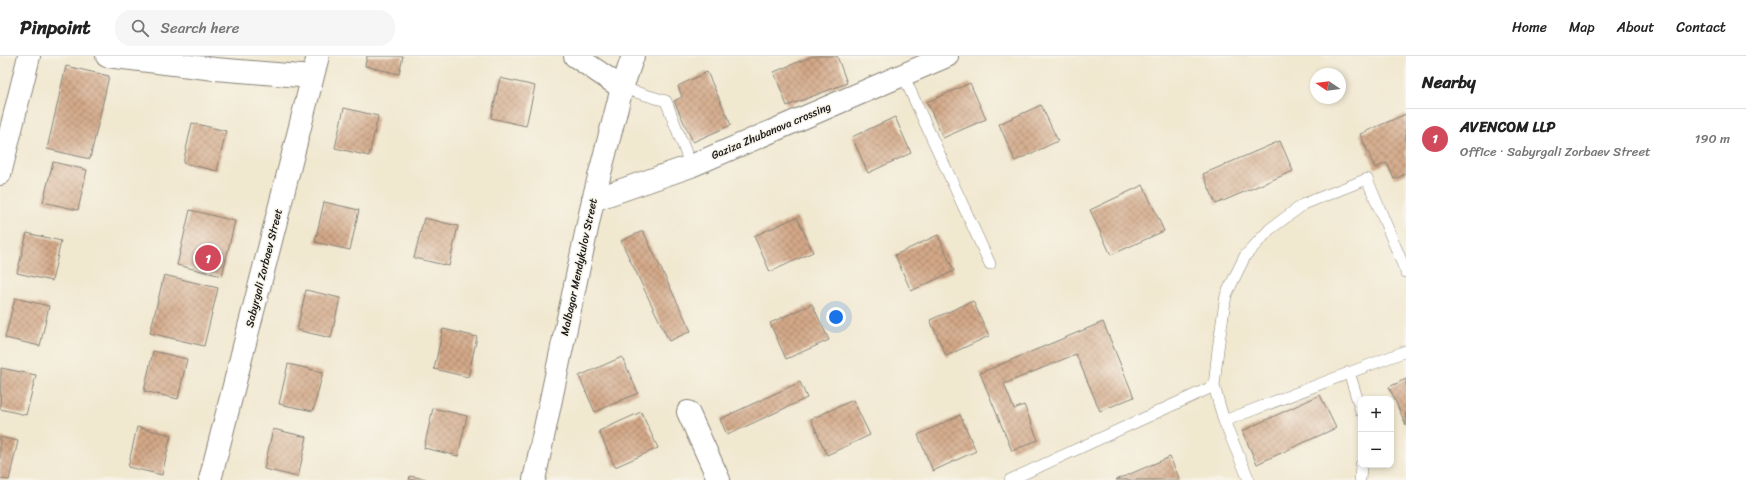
<!DOCTYPE html>
<html lang="en">
<head>
<meta charset="utf-8">
<style>
	body { margin:0; font-family:Sriracha,sans-serif; background:#f6f6f6; color:#222 }
	.controls { position:absolute; right:12px; bottom:12px; display:grid; overflow:hidden; border-radius:8px; box-shadow:0 2px 6px #0003 }
	.controls button { width:36px; height:36px; display:grid; place-items:center; padding:0; border:0; border-bottom:1px solid #e0e0e0; background:#fff; color:#222; font:20px sans-serif }
	.compass { position:absolute; left:1310px; top:12px; width:36px; height:36px; border-radius:50%; background:#fff; box-shadow:0 2px 6px #0003; rotate:283deg }
	.you { position:absolute; left:836px; top:261px; width:14px; height:14px; margin:-10px; border:3px solid #fff; border-radius:50%; background:#1a73e8; box-shadow:0 0 0 6px #1a73e833 }
	.badge { display:grid; place-items:center; width:26px; height:26px; border-radius:50%; background:#d1495b; color:#fff; font-size:13px; font-weight:700 }
	.pin { position:absolute; translate:-50% -50%; border:2px solid #fff; box-shadow:0 1px 4px #0006 }
	.list { margin:0; padding:0; list-style:none }
	h2 { display:flex; justify-content:space-between; align-items:center; height:52px; margin:0; padding:0 16px; font-size:17px }
	h2 small { font-size:13px; font-weight:400; color:#767676 }
	.list li { display:grid; grid-template-columns:26px 1fr auto; gap:12px; align-items:center; box-sizing:border-box; height:60px; padding:0 16px; border-top:1px solid #e0e0e0 }
	.list b { display:block; font-size:15px; white-space:nowrap }
	.list p { margin:0; font-size:13px; white-space:nowrap; color:#767676 }
	.list em { font-size:13px; font-style:normal; color:#767676 }
	.icon { flex:none; width:22px; height:22px; fill:none; stroke:currentColor; stroke-width:2; stroke-linecap:round; stroke-linejoin:round }
	.map { position:relative; flex:none; width:1406px; height:424px; overflow:hidden }
	header { display:flex; align-items:center; gap:24px; box-sizing:border-box; height:56px; padding:0 20px; background:#fff; border-bottom:1px solid #e0e0e0 }
	header strong { font-size:19px }
	nav { display:flex; gap:22px; margin-inline-start:auto; font-size:14px }
	.search { width:280px; height:36px; background:#f6f6f6; display:flex; align-items:center; gap:10px; box-sizing:border-box; padding:0 14px; border-radius:16px; color:#767676; font-size:15px }
	main { display:flex }
	aside { flex:1; background:#fff }
	.map>svg:first-child { display:block }
	.building { fill:url(#building-cross-hatch) }
	.lines { fill:none; stroke-linecap:round; stroke-linejoin:round }
	.service-casing { stroke:#868276; stroke-width:12 }
	.minor-casing { stroke:#868276; stroke-width:24 }
	.secondary-casing { stroke:#868276; stroke-width:24 }
	.service { stroke:#fff; stroke-width:11 }
	.minor { stroke:#fff; stroke-width:22 }
	.secondary { stroke:#fff; stroke-width:22 }
	.labels { text-anchor:middle; dominant-baseline:central; stroke-width:3; stroke-linejoin:round; paint-order:stroke }
	.street-label { font-size:11px; fill:#1c1c1c; stroke:#f7f3e8 }
</style>
</head>
<body>
<header>
<strong>Pinpoint</strong>
<div class="search"><svg class="icon" aria-label="search" viewBox="0 0 24 24"><circle cx="10" cy="10" r="6"/><path d="M15 15l6 6"/></svg>Search here</div>
<nav><a>Home</a><a>Map</a><a>About</a><a>Contact</a></nav>
</header>
<main>
<div class="map">
<svg width="1406" height="424" viewBox="0 0 1406 424">
	<defs>
		<pattern id="building-cross-hatch" width="8" height="8" patternUnits="userSpaceOnUse"><rect width="8" height="8" fill="#d3a888"/><path d="M0 0l8 8M0 8l8-8" fill="none" stroke="#aa886e"/></pattern>
	</defs>
	<rect width="100%" height="100%" fill="#f7f3e8"/>
	<filter id="ink" filterUnits="userSpaceOnUse"><feTurbulence type="fractalNoise" baseFrequency=".025" numOctaves="2"/><feDisplacementMap in="SourceGraphic" scale="8" xChannelSelector="R" yChannelSelector="G"/><feConvolveMatrix kernelMatrix="1 2 1 2 8 2 1 2 1" color-interpolation-filters="sRGB"/></filter>
	<filter id="wash" filterUnits="userSpaceOnUse"><feTurbulence type="fractalNoise" baseFrequency=".012" numOctaves="4" result="noise"/><feDisplacementMap in="SourceGraphic" scale="16" xChannelSelector="R" yChannelSelector="G"/><feGaussianBlur stdDeviation="0.9" result="paint"/><feColorMatrix in="noise" values="0 0 0 0 0 0 0 0 0 0 0 0 0 0 0 0 0 1.4 0 .05"/><feComposite in="paint" operator="in"/></filter>
	<g filter="url(#wash)">
		<rect width="100%" height="100%" fill="#f1e8d0"/>
		<g id="blocks">
			<path class="building" d="M367,0H403L399,18L365,10Z
				M813,0H837L847,27L787,50L774,16Z
				M66,10L109,20L90,103L47,93Z
				M707,16L731,69L693,86L674,45L682,41L678,30Z
				M500,22L535,30L526,70L491,62Z
				M970,27L986,63L943,82L927,46Z
				M1041,49L1058,85L1015,105L999,68Z
				M344,52L378,60L369,100L335,92Z
				M1406,58V118L1394,123L1387,107L1375,112L1360,78Z
				M895,61L911,97L868,117L852,81Z
				M192,67L226,75L217,115L183,107Z
				M1280,85L1293,115L1216,148L1203,118Z
				M53,106L87,114L78,154L43,146Z
				M1143,129L1164,175L1111,199L1090,154Z
				M324,146L359,154L350,194L315,186Z
				M190,154L235,165L222,220L177,209Z
				M797,161L813,196L770,216L754,180Z
				M424,162L458,170L449,210L414,202Z
				M643,175L691,275L669,285L621,185Z
				M27,177L61,185L52,225L17,217Z
				M938,179L954,215L911,235L895,199Z
				M164,219L218,232L204,290L150,277Z
				M306,234L340,242L331,282L297,274Z
				M15,242L49,250L40,290L5,282Z
				M973,245L989,280L946,300L930,264Z
				M812,248L829,284L786,303L770,267Z
				M1103,266L1134,341L1100,355L1076,298L1004,328L1014,353L1024,349L1038,384L1012,395L980,317Z
				M443,273L477,281L468,321L434,313Z
				M153,295L187,303L178,343L144,335Z
				M622,301L638,337L595,356L579,320Z
				M288,308L323,316L313,355L279,348Z
				M1,312L36,319L26,359L0,353Z
				M1406,323V369L1389,331Z
				M800,326L807,342L727,379L720,363Z
				M1320,339L1336,372L1257,408L1242,375Z
				M853,344L870,379L827,399L811,363Z
				M433,352L467,360L458,400L424,392Z
				M641,356L658,392L615,411L599,375Z
				M960,359L976,395L933,415L918,379Z
				M137,371L171,379L162,419L128,411Z
				M273,373L307,381L298,421L264,413Z
				M0,381L18,385L9,424L0,423Z
				M1170,401L1180,424H1116Z
				M410,420L426,423V424H409Z"/>
		</g>
	</g>
	<g filter="url(#ink)">
		<use href="#blocks" fill-opacity="0" stroke="#868276" stroke-width="1"/>
		<g class="lines">
			<defs>
				<path id="service" d="M903,19L990,208
					M622,32L666,45L691,110
					M1349,316L1361,355
					M1224,365L1214,330L1218,293L1226,239L1245,200L1270,173L1304,148L1367,123L1406,216
					M1010,424L1214,330
					M1249,424L1224,365L1406,295
					M1360,424L1361,409"/>
				<path id="minor" d="M107,0L215,13L312,21
					M575,0L622,32
					M0,118L29,0
					M593,144L691,110L947,0
					M688,356L719,424
					M210,424L318,0"/>
				<path id="secondary" d="M534,424L593,144L622,32L633,0"/>
			</defs>
			<use href="#service" class="service-casing"/>
			<use href="#minor" class="minor-casing"/>
			<use href="#secondary" class="secondary-casing"/>
			<use href="#service" class="service"/>
			<use href="#minor" class="minor"/>
			<use href="#secondary" class="secondary"/>
		</g>
	</g>
	<g class="labels">
		<g class="street-label">
			<text transform="translate(771 75) rotate(-23)">Gaziza Zhubanova crossing</text>
			<text transform="translate(579 211) rotate(-78)">Malbagar Mendykulov Street</text>
			<text transform="translate(264 212) rotate(-76)">Sabyrgali Zorbaev Street</text>
		</g>
	</g>
</svg>
<div class="controls">
<button>+</button>
<button>−</button>
</div>
<svg class="compass" viewBox="-18 -18 36 36"><path d="M0-13l5 13h-10z" fill="#e53935"/><path d="M0 13l5-13h-10z" fill="#767676"/></svg>
<div class="you"></div>
<div class="pin badge" style="left:208px;top:202px">1</div>
</div>
<aside>
<h2>Nearby<small></small></h2>
<ul class="list">
<li><span class="badge">1</span><div><b>AVENCOM LLP</b><p>Office · Sabyrgali Zorbaev Street</p></div><em>190 m</em></li>
</ul>
</aside>
</main>
</body>
</html>
